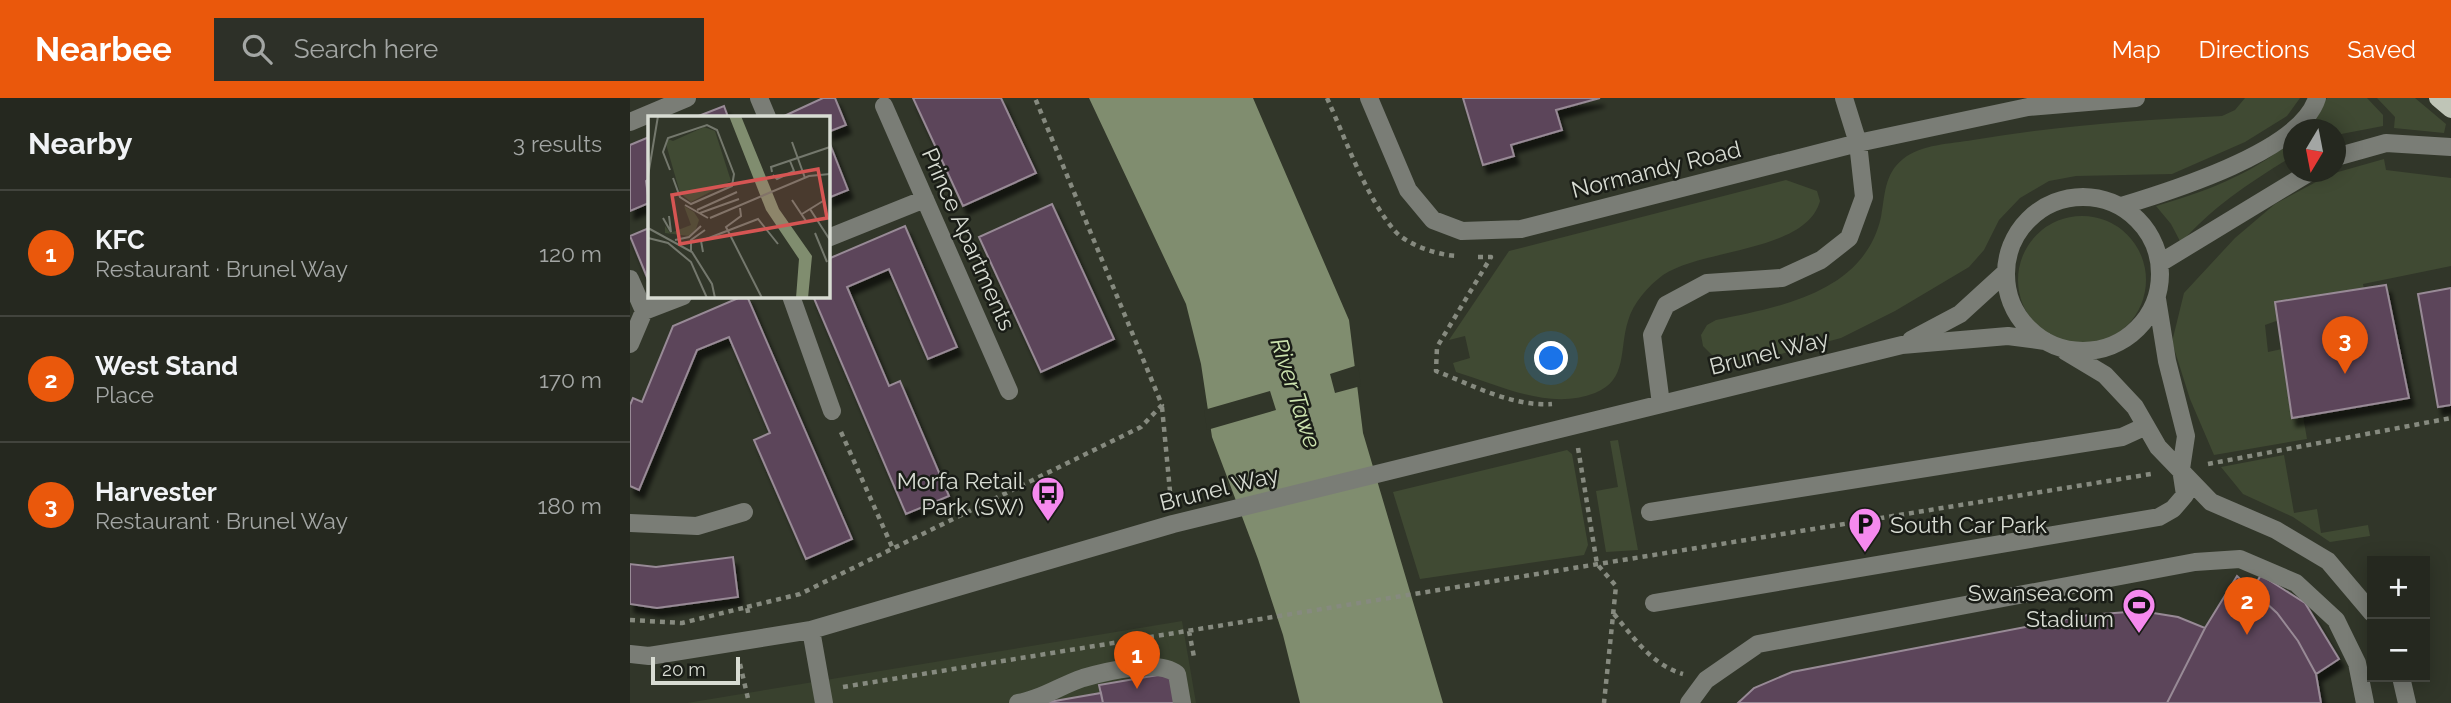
<!DOCTYPE html>
<html lang="en">
<head>
<meta charset="utf-8">
<style>
	body { margin:0; font-family:Raleway,sans-serif; background:#2d3028; color:#f1f3f6 }
	.controls { position:absolute; right:21px; bottom:21px; display:grid; overflow:hidden; border-radius:0px; box-shadow:0 4px 18px #0003 }
	.controls button { width:63px; height:63px; display:grid; place-items:center; padding:0; border:0; border-bottom:2px solid #42443d; background:#25281f; color:#f1f3f6; font:35px sans-serif }
	.compass { position:absolute; left:1653px; top:21px; width:63px; height:63px; border-radius:50%; background:#25281f; box-shadow:0 4px 18px #0003; rotate:190deg }
	.scale { position:absolute; left:21px; bottom:18px; width:89px; box-sizing:border-box; padding-left:7px; border:4px solid #d8dcd3; border-top:0; font-size:19px; line-height:24px; white-space:nowrap; color:#d8dcd3; -webkit-text-stroke:5px #1a1d17; paint-order:stroke }
	.you { position:absolute; left:922px; top:261px; width:24px; height:24px; margin:-18px; border:5px solid #fff; border-radius:50%; background:#1a73e8; box-shadow:0 0 0 10px #1a73e833 }
	.badge { display:grid; place-items:center; width:46px; height:46px; border-radius:50%; background:#ea580c; color:#fff; font-size:23px; font-weight:700 }
	.pin { position:absolute; translate:-50% -58px; filter:drop-shadow(0 2px 4px #0008) }
	.pin::after { content:''; position:absolute; top:37px; width:24px; height:21px; background:inherit; clip-path:polygon(0 0,100% 0,50% 100%) }
	.list { margin:0; padding:0; list-style:none }
	h2 { display:flex; justify-content:space-between; align-items:center; height:91px; margin:0; padding:0 28px; font-size:30px }
	h2 small { font-size:23px; font-weight:400; color:#a3a6a4 }
	.list li { display:grid; grid-template-columns:46px 1fr auto; gap:21px; align-items:center; box-sizing:border-box; height:126px; padding:0 28px; border-top:2px solid #42443d }
	.list b { display:block; font-size:26px; white-space:nowrap }
	.list p { margin:0; font-size:23px; white-space:nowrap; color:#a3a6a4 }
	.list em { font-size:23px; font-style:normal; color:#a3a6a4 }
	.icon { flex:none; width:38px; height:38px; fill:none; stroke:currentColor; stroke-width:2; stroke-linecap:round; stroke-linejoin:round }
	.map { position:relative; flex:none; width:1821px; height:605px; overflow:hidden }
	header { display:flex; align-items:center; gap:42px; box-sizing:border-box; height:98px; padding:0 35px; background:#ea580c; color:#fff }
	header strong { font-size:33px }
	nav { display:flex; gap:38px; margin-inline-start:auto; font-size:24px }
	.search { width:490px; height:63px; background:#2d3028; display:flex; align-items:center; gap:18px; box-sizing:border-box; padding:0 24px; border-radius:0px; color:#a3a6a4; font-size:26px }
	main { display:flex }
	aside { flex:1; background:#25281f }
	.map>svg:first-child { display:block }
	.built { fill:#39412e }
	.green { fill:#404a33 }
	.water { fill:#808d6f }
	.pier { fill:#313629 }
	.building { fill:#5c455a; stroke:#988a96; stroke-width:2; filter:url(#shadow) }
	.lines { fill:none; stroke-linecap:round; stroke-linejoin:round }
	.path { stroke:#868a7f; stroke-width:4.5; stroke-dasharray:5 5; stroke-linecap:butt }
	.minor { stroke:#7a7d76; stroke-width:18 }
	.major { stroke:#bfc5b7; stroke-width:18 }
	.labels { text-anchor:middle; dominant-baseline:central; stroke-width:5; stroke-linejoin:round; paint-order:stroke }
	.street-label { font-size:23px; fill:#d8dcd3; stroke:#1a1d17 }
	.poi-label { font-size:23px; fill:#d8dcd3; stroke:#1a1d17; text-anchor:end }
	.water-label { font-size:24px; font-style:italic; fill:#cde4af; stroke:#1a1d17 }
	.inset-road { fill:none; stroke:#74786d; stroke-width:2 }
	.view { fill:#d65553; fill-opacity:0.15; stroke:#d65553; stroke-width:3.5 }
	.inset-edge { fill:none; stroke:#d8dcd3; stroke-width:3.5 }
</style>
</head>
<body>
<header>
<strong>Nearbee</strong>
<div class="search"><svg class="icon" aria-label="search" viewBox="0 0 24 24"><circle cx="10" cy="10" r="6"/><path d="M15 15l6 6"/></svg>Search here</div>
<nav><a>Map</a><a>Directions</a><a>Saved</a></nav>
</header>
<main>
<aside>
<h2>Nearby<small>3 results</small></h2>
<ul class="list">
<li><span class="badge">1</span><div><b>KFC</b><p>Restaurant · Brunel Way</p></div><em>120 m</em></li>
<li><span class="badge">2</span><div><b>West Stand</b><p>Place</p></div><em>170 m</em></li>
<li><span class="badge">3</span><div><b>Harvester</b><p>Restaurant · Brunel Way</p></div><em>180 m</em></li>
</ul>
</aside>
<div class="map">
<svg width="1821" height="605" viewBox="0 0 1821 605">
	<defs>
		<filter id="shadow"><feDropShadow dx="4.5" dy="8" stdDeviation="2" flood-color="#0009"/></filter>
	</defs>
	<rect width="100%" height="100%" fill="#313629"/>
	<path class="built" d="M552,523L566,605H57Z"/>
	<path class="green" d="M1615,0H1670L1657,18L1615,44L1542,76L1446,78L1419,83L1390,100L1369,122L1354,152L1339,169L1265,213L1211,240L1125,263L1086,261L1073,248L1071,237L1077,227L1086,222C1149,209 1234,195 1251,119C1255,98 1254,76 1273,61C1292,46 1320,46 1343,42C1426,28 1508,22 1592,18L1605,12Z
		M1697,0H1737L1753,17V28L1706,37V32H1674Z
		M1747,0H1785L1816,26L1814,35L1764,30L1765,19Z
		M1663,41V58C1622,83 1582,109 1551,145L1541,126L1526,108C1574,94 1626,75 1663,41Z
		M1754,61L1756,72L1821,80V168L1733,186L1734,191L1635,227L1638,254L1652,251L1662,320L1673,318L1677,341L1584,357L1560,301L1542,244L1554,195L1605,140L1645,106L1701,76Z
		M1156,82L1187,93L1190,103C1176,154 1074,150 1033,177C1018,188 1003,205 998,223C989,251 998,282 965,295C919,313 869,287 826,274L823,265L840,260L835,238L819,242L879,153Z
		M1388 182a64 64 0 1 1 128 0a64 64 0 1 1-128 0Z
		M988,342L1008,452L976,454L966,393L988,389L980,343Z
		M937,352L942,356L958,447L954,457L790,481L763,394Z
		M1654,357L1664,415L1687,411L1691,435L1738,427L1740,438L1700,444L1663,419L1613,396L1591,369Z"/>
	<path class="water" d="M459,0H623L719,222L733,335L813,605H670L653,537L628,461L582,339L571,266L556,206Z"/>
	<path class="pier" d="M728,267L731,288L705,295L700,276Z
		M640,293L646,312L577,332L574,312Z"/>
	<path class="building" d="M193,0H205L216,27L198,34V19H152Z
		M283,0H371L406,75L333,108Z
		M833,0H970L926,12L932,32L881,47L884,58L853,67Z
		M94,8L98,19H66Z
		M19,39V81L16,83L19,105L0,113V47Z
		M198,41L218,92L198,100Z
		M422,106L484,241L411,274L349,139Z
		M275,128L327,249L298,261L259,171L217,189L259,288L270,283L319,398L276,416L183,198H198V161Z
		M19,130V184L0,138Z
		M1756,187L1779,300L1662,320L1645,204Z
		M1821,190V307L1808,309L1788,196Z
		M113,198H117L222,441L176,461L124,342L140,335L99,239L67,252L9,392L0,388V307L3,300L12,304L43,228Z
		M103,459L108,499L27,510L0,506V466L26,469Z
		M1631,477L1675,505L1709,561L1686,576L1668,543L1647,515L1622,492Z
		M1607,478L1647,515L1668,543L1686,576L1691,605H1537L1575,530Z
		M1511,513L1548,519L1575,530L1537,605H1108L1124,590L1162,574L1458,517Z
		M540,575L545,605H473L469,587Z
		M471,595L473,605H413Z"/>
	<g class="lines">
		<path class="path" d="M697,0C716,42 735,97 764,132C776,147 811,158 828,158
			M848,159H861L807,249L806,273C842,287 883,309 922,306
			M532,309L541,404
			M211,334L263,451
			M948,350L967,466L986,488L974,605
			M1578,366L1821,320
			M117,509L170,496L511,329L532,307L405,0
			M984,516C1004,540 1022,567 1053,576
			M0,522L52,525L117,509L119,519
			M559,533L564,559
			M110,566L119,605
			M213,589L1521,376"/>
		<path class="minor" d="M129,0L137,19
			M739,0L778,92L803,122L832,133L891,131L1228,45L1398,9L1506,0
			M254,8L379,293
			M0,24L57,0
			M1706,59L1756,45L1821,49
			M1376 176a77 77 0 1 1 154 0a77 77 0 1 1-154 0Z
			M1491,108C1541,93 1671,53 1687,0
			M198,140L295,101
			M1530,165L1680,74
			M0,181L14,213
			M161,198L202,313
			M14,213L53,198
			M1281,242L1330,216L1376,174
			M0,246L14,213
			M1435,253L1475,277L1505,309L1528,349L1581,404L1646,432L1698,463L1742,515
			M1031,306L1022,237L1036,207L1077,185L1152,180L1191,162L1219,140L1234,99L1228,45L1214,0
			M1020,414L1492,339L1516,328
			M0,425L67,428L114,414
			M1024,505L1529,419L1543,411L1555,397L1551,371L1556,338L1537,263L1527,201
			M181,532L194,605
			M0,556L19,558L181,532L543,426L1272,247L1378,238L1415,243
			M1771,579L1777,605
			M388,605C411,602 431,587 453,580C477,573 528,561 547,576L552,605
			M1059,605L1076,582L1128,546L1565,464L1610,461L1666,485L1706,522L1727,565L1735,605"/>
		<path class="major" d="M1808,0L1821,11"/>
	</g>
	<defs>
		<symbol id="bus-pin" viewBox="-11 -11 22 30"><path d="M0 17L-7.5 6A9.5 9.5 0 1 1 7.5 6Z" fill="#f589ee" stroke="#1a1d17"/><path d="M-5-6H5V4H4V6H2V4H-2V6H-4V4H-5ZM-3.5-4V0h7V-4ZM-3.5 1.2v1.5H-2V1.2ZM2 1.2v1.5H3.5V1.2Z" fill="#111"/></symbol>
		<symbol id="parking-pin" viewBox="-11 -11 22 30"><path d="M0 17L-7.5 6A9.5 9.5 0 1 1 7.5 6Z" fill="#f589ee" stroke="#1a1d17"/><path d="M-3.5-5.5H1a3.5 3.5 0 0 1 0 7H-1V5.5H-3.5ZM-1-3.4V-.6H.8a1.4 1.4 0 0 0 0-2.8Z" fill="#111"/></symbol>
		<symbol id="stadium-pin" viewBox="-11 -11 22 30"><path d="M0 17L-7.5 6A9.5 9.5 0 1 1 7.5 6Z" fill="#f589ee" stroke="#1a1d17"/><path d="M0-5a6.5 5 0 1 0 0 10a6.5 5 0 1 0 0-10ZM-3.5-1.8h7v3.6h-7Z" fill="#111"/></symbol>
	</defs>
	<g fill-rule="evenodd">
		<use href="#bus-pin" x="399" y="376" width="38" height="52"/>
		<use href="#parking-pin" x="1216" y="407" width="38" height="52"/>
		<use href="#stadium-pin" x="1490" y="488" width="38" height="52"/>
	</g>
	<g class="labels">
		<g class="street-label">
			<text transform="translate(1026 71) rotate(-14)">Normandy Road</text>
			<text transform="translate(339 141) rotate(66)">Prince Apartments</text>
			<text transform="translate(1139 254) rotate(-14)">Brunel Way</text>
			<text transform="translate(589 390) rotate(-14)">Brunel Way</text>
		</g>
		<g class="poi-label">
			<text x="394" y="382">Morfa Retail<tspan x="394" dy="26">Park (SW)</tspan></text>
			<text x="1260" y="426" text-anchor="start">South Car Park</text>
			<text x="1484" y="494">Swansea.com<tspan x="1484" dy="26">Stadium</tspan></text>
		</g>
		<g class="water-label">
			<text transform="translate(666 295) rotate(72)">River Tawe</text>
		</g>
	</g>
	<g transform="translate(18 18)">
		<rect width="182" height="182" fill="#313629"/>
		<path d="M56,11L67,15L83,65L43,86L32,77L18,28L20,23L25,25ZM36,90L46,96L51,104L48,113L41,120L17,117V110L22,117L43,109Z" fill="#404a33"/>
		<path d="M81,0H93L131,93L164,140L160,182H148L151,143L118,94Z" fill="#808d6f"/>
		<path class="inset-road" d="M144,26L157,62M22,54L15,36L20,22L59,9L69,14L86,58L84,70L43,88L32,81L25,62M124,56L123,51L182,31M125,59L129,63L146,55L142,45M0,60L10,0M144,84L158,105M37,89L60,102M92,92L93,100L78,111L114,182M162,93L182,124M49,94L89,76M52,97L91,83M154,98L175,85M15,102L23,116L21,100M62,102L161,60L182,58M0,112L44,136L64,168L67,182M167,117L179,146M0,122L20,127L43,146L59,182M27,124L41,121L53,110M43,135V124L57,114M55,136L53,125L110,103L130,128"/>
		<path class="view" d="M170,53L179,102L32,128L24,79Z"/>
		<rect width="182" height="182" class="inset-edge"/>
	</g>
</svg>
<div class="controls">
<button>+</button>
<button>−</button>
</div>
<svg class="compass" viewBox="-18 -18 36 36"><path d="M0-13l5 13h-10z" fill="#e53935"/><path d="M0 13l5-13h-10z" fill="#a3a6a4"/></svg>
<div class="scale">20 m</div>
<div class="you"></div>
<div class="pin badge" style="left:507px;top:591px">1</div>
<div class="pin badge" style="left:1617px;top:537px">2</div>
<div class="pin badge" style="left:1715px;top:276px">3</div>
</div>
</main>
</body>
</html>
